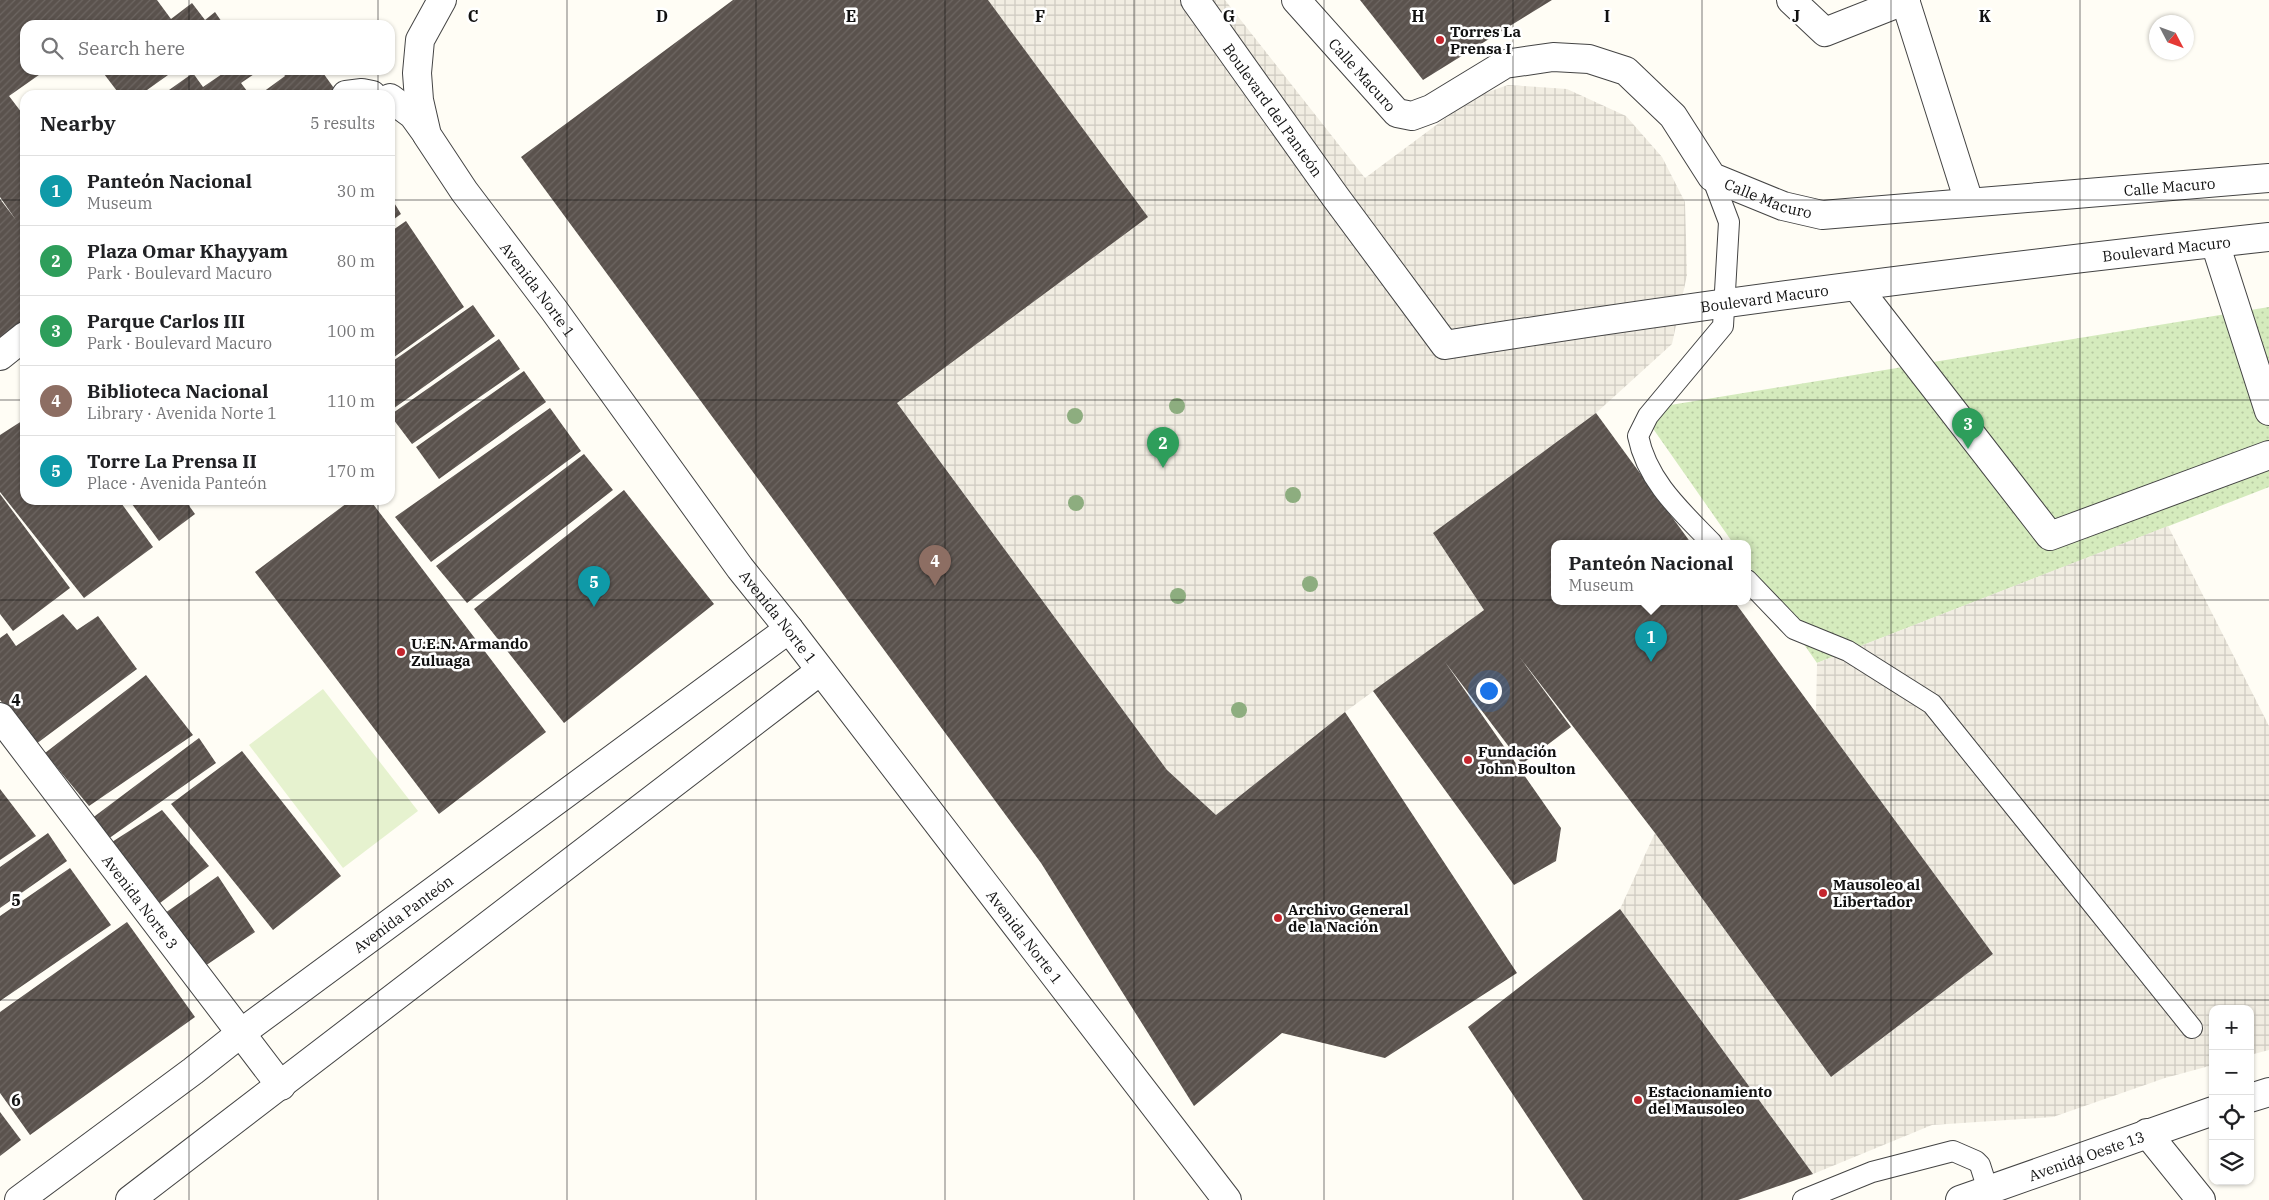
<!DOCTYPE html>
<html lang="en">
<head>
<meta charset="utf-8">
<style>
	body { margin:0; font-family:"IBM Plex Serif",serif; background:#f6f6f6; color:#202124 }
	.controls { position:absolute; right:15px; bottom:15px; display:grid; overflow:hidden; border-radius:10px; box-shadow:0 1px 4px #0004 }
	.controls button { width:45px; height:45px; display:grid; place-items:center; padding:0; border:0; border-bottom:1px solid #e0e0e0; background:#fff; color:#202124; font:25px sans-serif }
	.compass { position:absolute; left:2149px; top:15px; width:45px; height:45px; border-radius:50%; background:#fff; box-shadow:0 1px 4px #0004; rotate:131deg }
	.you { position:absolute; left:1488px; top:690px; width:18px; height:18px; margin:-12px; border:4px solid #fff; border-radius:50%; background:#1a73e8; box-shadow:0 0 0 8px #1a73e833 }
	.badge { display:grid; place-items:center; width:32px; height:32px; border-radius:50%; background:#c4262e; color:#fff; font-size:16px; font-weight:700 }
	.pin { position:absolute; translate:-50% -41px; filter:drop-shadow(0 1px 2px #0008) }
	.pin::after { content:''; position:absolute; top:26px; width:18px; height:15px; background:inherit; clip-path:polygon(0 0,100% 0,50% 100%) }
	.popup { position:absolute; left:1551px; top:540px; width:200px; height:65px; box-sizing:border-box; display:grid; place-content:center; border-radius:10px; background:#fff; filter:drop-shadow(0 1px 4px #0005); font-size:16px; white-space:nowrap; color:#757577 }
	.popup b { font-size:19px; color:#202124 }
	.popup::after { content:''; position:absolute; left:50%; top:100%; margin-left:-10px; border:10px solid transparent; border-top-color:#fff }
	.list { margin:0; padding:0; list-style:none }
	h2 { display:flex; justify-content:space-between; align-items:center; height:65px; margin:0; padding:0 20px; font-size:21px }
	h2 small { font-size:16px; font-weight:400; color:#757577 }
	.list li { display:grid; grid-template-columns:32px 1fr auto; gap:15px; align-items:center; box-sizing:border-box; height:70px; padding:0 20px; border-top:1px solid #e0e0e0 }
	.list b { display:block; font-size:19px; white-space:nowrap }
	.list p { margin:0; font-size:16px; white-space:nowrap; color:#757577 }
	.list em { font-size:16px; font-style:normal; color:#757577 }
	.icon { flex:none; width:28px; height:28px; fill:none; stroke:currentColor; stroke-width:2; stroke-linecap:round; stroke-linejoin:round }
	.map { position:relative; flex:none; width:2269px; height:1200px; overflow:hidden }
	.search { position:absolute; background:#fff; box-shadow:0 1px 4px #0004; left:20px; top:20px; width:375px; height:55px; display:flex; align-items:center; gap:12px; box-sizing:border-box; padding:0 18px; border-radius:15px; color:#757577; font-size:19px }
	.panel { position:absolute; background:#fff; box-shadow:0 1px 4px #0004; left:20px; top:90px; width:375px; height:415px; border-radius:15px }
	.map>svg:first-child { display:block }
	.park { fill:url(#park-dots) }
	.pitch { fill:#e6f2cf }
	.plaza { fill:url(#plaza-grid) }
	.building { fill:url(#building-hatch) }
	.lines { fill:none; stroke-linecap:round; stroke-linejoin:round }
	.lane-casing { stroke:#444; stroke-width:22 }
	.street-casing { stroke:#444; stroke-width:30 }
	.lane { stroke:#fff; stroke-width:20 }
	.street { stroke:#fff; stroke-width:28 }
	.tree { fill:#8dad7f }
	.grid { fill:none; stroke:#111; stroke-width:1; stroke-opacity:0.55 }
	.poi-dot { fill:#c4262e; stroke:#fff; stroke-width:2 }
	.labels { text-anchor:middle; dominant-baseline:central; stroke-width:5; stroke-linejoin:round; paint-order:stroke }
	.poi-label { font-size:15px; font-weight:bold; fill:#111; stroke:#fff; text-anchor:start }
	.street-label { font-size:15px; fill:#111; stroke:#fff }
	.grid-label { font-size:16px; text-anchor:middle; font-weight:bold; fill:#111; stroke:#fff; stroke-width:5; stroke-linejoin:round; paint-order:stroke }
</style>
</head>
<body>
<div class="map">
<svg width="2269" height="1200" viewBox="0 0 2269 1200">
	<defs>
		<pattern id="park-dots" width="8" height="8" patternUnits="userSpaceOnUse" patternTransform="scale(1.25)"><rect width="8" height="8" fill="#d5ebbd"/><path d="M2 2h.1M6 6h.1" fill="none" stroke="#b6c8a1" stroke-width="1.8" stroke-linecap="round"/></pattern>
		<pattern id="plaza-grid" width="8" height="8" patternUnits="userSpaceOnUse" patternTransform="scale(1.25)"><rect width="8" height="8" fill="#f1ede2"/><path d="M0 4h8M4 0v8" fill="none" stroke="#cecac1"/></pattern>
		<pattern id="building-hatch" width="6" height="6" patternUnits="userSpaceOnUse" patternTransform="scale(1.25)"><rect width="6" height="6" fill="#5a524d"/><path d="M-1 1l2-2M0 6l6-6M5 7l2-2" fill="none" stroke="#6d6662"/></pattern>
	</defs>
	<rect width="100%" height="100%" fill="#fffdf5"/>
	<path class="park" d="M2269,307V487L1817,663L1747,563V543H1733L1640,410Z"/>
	<path class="pitch" d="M323,689L418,811L343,868L249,745Z"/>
	<path class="plaza" d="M982,0H1225L1365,178L1474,97L1508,85L1567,89L1626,116L1662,157L1685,202L1687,275L1672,344L1596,413L1433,533L1484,610L1345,712L1216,815L1167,770L897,403Z
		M2168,526L2269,726V1050L2250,1055V1009H2213V1065L2165,1078L2053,1117L1932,1125L1813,1174L1620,909L1655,833L1831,1077L1993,954L1816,713L1817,663Z"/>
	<path class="building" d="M0,0H157L171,19L192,3L205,20L215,12L224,25H25V70H46L9,96L25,117V324L0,342V199L16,220L0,197Z
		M733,0H988L1148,217L897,403L1167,770L1216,815L1345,712L1517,973L1385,1058L1282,1033L1194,1106L1041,863L521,157Z
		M1360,0H1552L1423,80Z
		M101,70H175L140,95H120Z
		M220,70H260L241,83L250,95H227L226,93L223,95H162L193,73L203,87L222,74Z
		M281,70H321L336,91L330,95H259L285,76Z
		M390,196L401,214L390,222Z
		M406,221L464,307L390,360V232Z
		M473,305L495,336L390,411V363Z
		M499,339L520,369L412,444L390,415Z
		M524,371L546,402L439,479L416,447Z
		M550,408L581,451L431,562L395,517Z
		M1596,413L1691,543H1555V601H1734L1993,954L1831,1077L1655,833L1518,655L1571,727L1522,764L1445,662L1561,828L1556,861L1514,885L1373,691L1484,610L1433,533Z
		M25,419V500H119L153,547L84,598L0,492V435Z
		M584,454L613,490L467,603L436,566Z
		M624,490L714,604L564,723L474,609Z
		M0,494L70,588L13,631L0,614Z
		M129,500H185L195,514L159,541Z
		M351,500H370L546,732L439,814L255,572Z
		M63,614L77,630L98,616L137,669L36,744L0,700V638L7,633L16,646Z
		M146,675L193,735L89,806L45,753Z
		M199,738L216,763L108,839L91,819Z
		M242,751L341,876L273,930L171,804Z
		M0,789L36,836L0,860Z
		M162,810L209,866L160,903L112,842Z
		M48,833L67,861L0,908V867Z
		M70,868L111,925L0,1001V916Z
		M218,876L255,932L205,966L165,913Z
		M1620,909L1813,1174L1738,1200H1583L1468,1027Z
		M127,922L195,1017L30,1135L0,1093V1012Z
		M0,1112L21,1140L0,1156Z"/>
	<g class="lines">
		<defs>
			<path id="lane" d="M1712,177L1729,222L1723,326L1648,416L1638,436C1647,481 1681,511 1712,543
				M1747,580L1794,629L1848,651L1932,704L2192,1028
				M1803,1200L1872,1172L1953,1151L1976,1161L1980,1165L1988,1190L1987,1200"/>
			<g id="street">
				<path id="s1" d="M442,0L420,40L417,73L419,100L427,135L464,191L554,310L740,568L789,629L1227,1200"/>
				<path id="s2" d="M1195,0L1334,195L1445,345C1718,301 1994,267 2269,237"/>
				<path id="s3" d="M1296,0L1397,113L1412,116L1431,109L1505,64L1553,57L1589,59L1626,71L1673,116L1712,177L1783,206L1822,215L2269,178"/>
				<path d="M1791,0L1825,32L1906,0"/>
				<path d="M1905,0L1969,202"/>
				<path d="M346,95L362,93L372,95"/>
				<path d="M390,98L413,115L426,133"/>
				<path d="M2215,243L2269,411"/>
				<path d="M1857,287L2050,536L2269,455"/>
				<path d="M0,356L25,336"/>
				<path id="s4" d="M0,717L281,1086"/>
				<path d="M2250,1098L2269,1092"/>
				<path d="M2147,1133L2201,1200"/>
				<path id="s5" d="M19,1200L193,1071L241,1033L789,629"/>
				<path d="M130,1200L820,671"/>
				<path id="s6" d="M1960,1200L2213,1111"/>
			</g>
		</defs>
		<use href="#lane" class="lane-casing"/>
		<use href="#street" class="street-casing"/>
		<use href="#lane" class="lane"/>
		<use href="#street" class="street"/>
	</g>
	<g class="tree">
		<circle cx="1177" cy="406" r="8"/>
		<circle cx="1075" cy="416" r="8"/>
		<circle cx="1293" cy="495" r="8"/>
		<circle cx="1076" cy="503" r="8"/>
		<circle cx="1310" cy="584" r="8"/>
		<circle cx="1178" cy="596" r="8"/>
		<circle cx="1239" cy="710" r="8"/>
	</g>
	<path class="grid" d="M189,0V25M378,0V25M567,0V1200M756,0V1200M945,0V1200M1134,0V1200M1324,0V1200M1513,0V1200M1702,0V1200M1891,0V1200M2080,0V1200M189,70V95M378,70V95M0,200H25M390,200H2269M0,400H25M390,400H2269M189,500V1200M378,500V1200M0,600H2269M0,800H2269M0,1000H2269"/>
	<g class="poi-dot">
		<circle cx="1440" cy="40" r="5"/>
		<circle cx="401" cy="652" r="5"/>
		<circle cx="1468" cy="760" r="5"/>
		<circle cx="1823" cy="893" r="5"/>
		<circle cx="1278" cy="918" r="5"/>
		<circle cx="1638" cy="1100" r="5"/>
	</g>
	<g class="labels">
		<g class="poi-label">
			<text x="1450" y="31">Torres La<tspan x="1450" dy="17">Prensa I</tspan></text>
			<text x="411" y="643">U.E.N. Armando<tspan x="411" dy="17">Zuluaga</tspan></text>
			<text x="1478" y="751">Fundación<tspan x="1478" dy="17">John Boulton</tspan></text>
			<text x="1833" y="884">Mausoleo al<tspan x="1833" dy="17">Libertador</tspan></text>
			<text x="1288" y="909">Archivo General<tspan x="1288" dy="17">de la Nación</tspan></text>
			<text x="1648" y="1091">Estacionamiento<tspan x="1648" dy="17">del Mausoleo</tspan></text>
		</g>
		<g class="street-label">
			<text stroke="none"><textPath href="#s3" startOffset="100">Calle Macuro</textPath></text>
			<text stroke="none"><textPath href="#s2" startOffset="135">Boulevard del Panteón</textPath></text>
			<text stroke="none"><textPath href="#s3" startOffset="1000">Calle Macuro</textPath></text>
			<text stroke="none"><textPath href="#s3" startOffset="595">Calle Macuro</textPath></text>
			<text stroke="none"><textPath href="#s2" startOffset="1154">Boulevard Macuro</textPath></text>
			<text stroke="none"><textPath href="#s1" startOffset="332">Avenida Norte 1</textPath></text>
			<text stroke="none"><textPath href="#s2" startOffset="749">Boulevard Macuro</textPath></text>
			<text stroke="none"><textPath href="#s1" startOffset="738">Avenida Norte 1</textPath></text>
			<text stroke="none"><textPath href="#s4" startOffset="232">Avenida Norte 3</textPath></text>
			<text stroke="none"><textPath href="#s5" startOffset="479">Avenida Panteón</textPath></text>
			<text stroke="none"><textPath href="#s1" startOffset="1142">Avenida Norte 1</textPath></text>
			<text stroke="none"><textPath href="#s6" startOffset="134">Avenida Oeste 13</textPath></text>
		</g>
	</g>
	<g class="grid-label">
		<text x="473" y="22">C</text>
		<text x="662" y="22">D</text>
		<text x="851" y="22">E</text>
		<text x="1040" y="22">F</text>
		<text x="1229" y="22">G</text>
		<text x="1418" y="22">H</text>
		<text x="1607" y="22">I</text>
		<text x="1796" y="22">J</text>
		<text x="1985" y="22">K</text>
		<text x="16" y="706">4</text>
		<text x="16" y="906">5</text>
		<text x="16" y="1106">6</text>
	</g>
</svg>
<div class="controls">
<button>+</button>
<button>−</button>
<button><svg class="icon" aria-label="locate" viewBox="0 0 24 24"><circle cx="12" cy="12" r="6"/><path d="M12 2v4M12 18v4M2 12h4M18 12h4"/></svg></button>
<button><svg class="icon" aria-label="layers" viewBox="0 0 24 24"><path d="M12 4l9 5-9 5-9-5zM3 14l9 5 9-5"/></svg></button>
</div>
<svg class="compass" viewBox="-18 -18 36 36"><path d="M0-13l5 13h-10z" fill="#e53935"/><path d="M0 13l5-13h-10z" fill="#757577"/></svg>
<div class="you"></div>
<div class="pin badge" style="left:1651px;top:662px;background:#0f9aa8">1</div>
<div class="popup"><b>Panteón Nacional</b>Museum</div>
<div class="pin badge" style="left:1163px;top:468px;background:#2e9e5b">2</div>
<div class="pin badge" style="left:1968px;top:449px;background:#2e9e5b">3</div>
<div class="pin badge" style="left:935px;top:586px;background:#8d6e63">4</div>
<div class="pin badge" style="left:594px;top:607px;background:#0f9aa8">5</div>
<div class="search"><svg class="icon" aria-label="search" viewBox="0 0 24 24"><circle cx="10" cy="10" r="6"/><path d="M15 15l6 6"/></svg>Search here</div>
<section class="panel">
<h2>Nearby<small>5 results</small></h2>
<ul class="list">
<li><span class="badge" style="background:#0f9aa8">1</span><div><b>Panteón Nacional</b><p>Museum</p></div><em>30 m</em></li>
<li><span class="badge" style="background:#2e9e5b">2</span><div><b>Plaza Omar Khayyam</b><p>Park · Boulevard Macuro</p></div><em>80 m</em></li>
<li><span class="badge" style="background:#2e9e5b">3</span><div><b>Parque Carlos III</b><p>Park · Boulevard Macuro</p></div><em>100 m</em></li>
<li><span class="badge" style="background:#8d6e63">4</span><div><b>Biblioteca Nacional</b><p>Library · Avenida Norte 1</p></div><em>110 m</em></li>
<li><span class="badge" style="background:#0f9aa8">5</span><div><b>Torre La Prensa II</b><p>Place · Avenida Panteón</p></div><em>170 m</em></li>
</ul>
</section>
</div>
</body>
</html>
